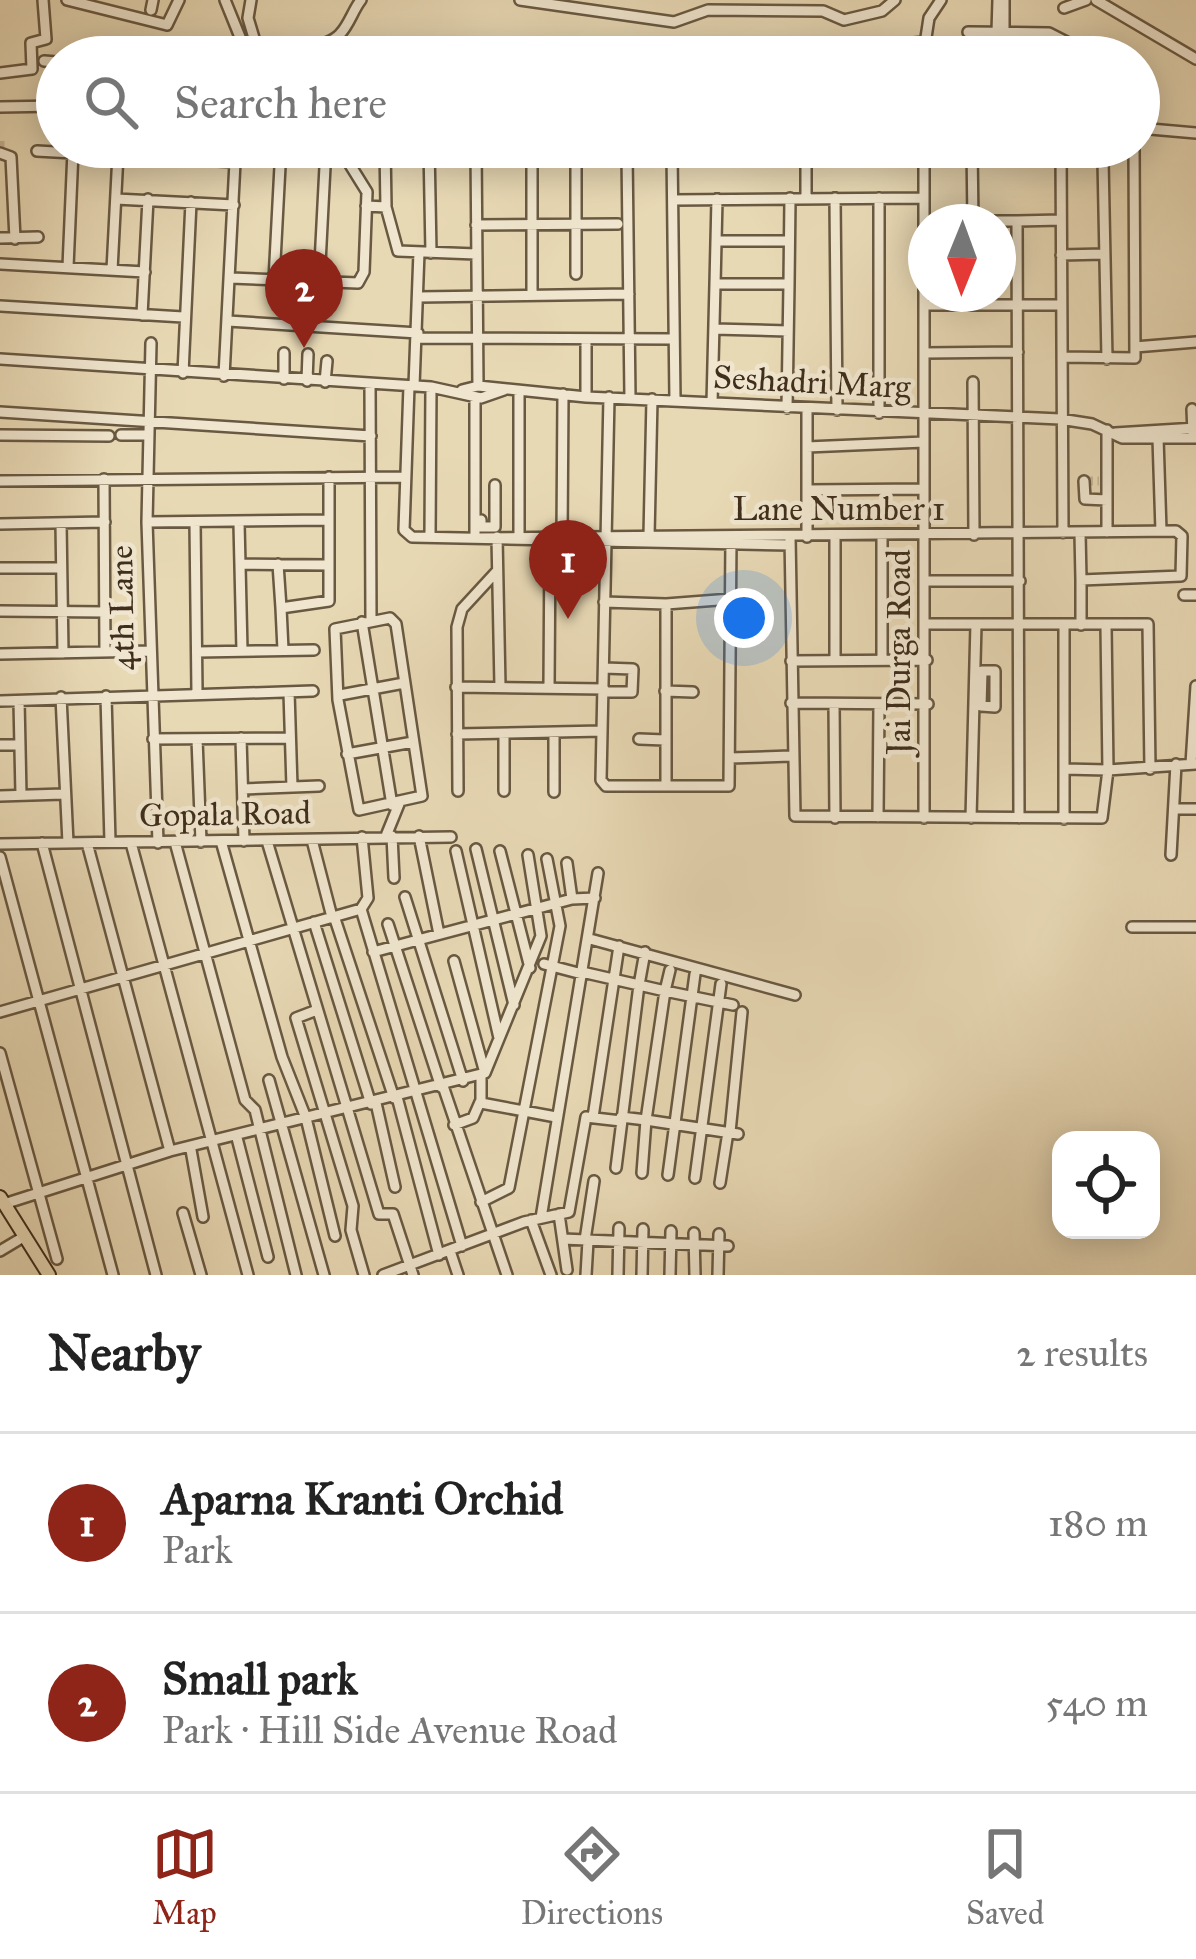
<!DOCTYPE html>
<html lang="en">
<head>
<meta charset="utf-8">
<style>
	body { margin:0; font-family:"IM FELL Great Primer",serif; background:#f2f2f2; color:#222 }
	.controls { position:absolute; right:36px; bottom:36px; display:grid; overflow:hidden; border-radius:24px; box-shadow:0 6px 30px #0003 }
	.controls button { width:108px; height:108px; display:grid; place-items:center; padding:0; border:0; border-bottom:3px solid #e0e0e0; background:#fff; color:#222; font:60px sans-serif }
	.compass { position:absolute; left:908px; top:204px; width:108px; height:108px; border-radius:50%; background:#fff; box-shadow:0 6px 30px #0003; rotate:181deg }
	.you { position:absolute; left:744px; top:618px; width:42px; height:42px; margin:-30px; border:9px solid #fff; border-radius:50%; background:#1a73e8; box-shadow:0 0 0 18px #1a73e833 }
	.badge { display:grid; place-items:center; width:78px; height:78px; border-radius:50%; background:#8f2418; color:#fff; font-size:39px; font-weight:700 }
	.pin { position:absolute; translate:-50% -99px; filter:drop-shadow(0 3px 6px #0008) }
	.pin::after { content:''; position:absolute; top:63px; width:42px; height:36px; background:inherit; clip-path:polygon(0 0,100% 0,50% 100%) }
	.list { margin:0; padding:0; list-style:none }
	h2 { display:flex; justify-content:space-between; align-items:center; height:156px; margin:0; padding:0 48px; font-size:51px }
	h2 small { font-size:39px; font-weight:400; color:#767676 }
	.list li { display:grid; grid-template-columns:78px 1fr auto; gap:36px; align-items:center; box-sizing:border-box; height:180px; padding:0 48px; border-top:3px solid #e0e0e0 }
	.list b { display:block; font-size:45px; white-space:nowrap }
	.list p { margin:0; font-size:39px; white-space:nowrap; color:#767676 }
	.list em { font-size:39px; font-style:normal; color:#767676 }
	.icon { flex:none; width:66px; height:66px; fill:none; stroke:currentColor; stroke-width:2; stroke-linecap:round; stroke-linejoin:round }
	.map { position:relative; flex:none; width:1196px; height:1275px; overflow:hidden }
	.search { position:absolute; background:#fff; box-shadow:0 6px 30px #0003; left:36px; right:36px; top:36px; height:132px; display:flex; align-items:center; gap:30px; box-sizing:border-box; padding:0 42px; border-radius:66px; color:#767676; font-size:45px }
	.sheet { height:516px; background:#fff }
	nav { display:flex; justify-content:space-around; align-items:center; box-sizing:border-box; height:168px; border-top:3px solid #e0e0e0; background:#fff; font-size:33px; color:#767676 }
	nav a { display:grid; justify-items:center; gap:6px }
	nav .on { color:#8f2418 }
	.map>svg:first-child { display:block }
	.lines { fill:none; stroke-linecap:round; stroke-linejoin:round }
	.minor-tunnel { stroke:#c6b796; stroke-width:9; stroke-dasharray:9 4.5; stroke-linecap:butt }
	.minor-casing { stroke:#695942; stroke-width:14 }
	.major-casing { stroke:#3f2e1c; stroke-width:16 }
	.minor { stroke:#f0e6cf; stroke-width:9 }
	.major { stroke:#e8d9b5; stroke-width:12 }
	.labels { text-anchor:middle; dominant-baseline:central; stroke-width:9; stroke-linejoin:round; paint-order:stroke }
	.street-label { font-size:33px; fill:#3f2e1c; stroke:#f0e6cf }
</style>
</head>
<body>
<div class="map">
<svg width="1196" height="1275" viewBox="0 0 1196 1275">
	<rect width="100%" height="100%" fill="#e8d9b5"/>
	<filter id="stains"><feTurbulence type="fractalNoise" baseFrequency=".00167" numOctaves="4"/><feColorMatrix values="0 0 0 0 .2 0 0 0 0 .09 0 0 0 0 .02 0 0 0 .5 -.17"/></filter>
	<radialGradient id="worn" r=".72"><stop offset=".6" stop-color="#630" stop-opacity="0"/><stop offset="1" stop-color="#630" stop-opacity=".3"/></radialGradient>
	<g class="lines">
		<path class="minor-tunnel" d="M0,141V148
			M1084,481H1099"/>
		<defs>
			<path id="minor" d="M67,0L167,25L179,0
				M225,0L242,42L241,57
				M251,0L248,18L257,48
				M520,0L674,22L708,10L823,11L844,20L882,11L895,0
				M1096,0L1196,59
				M1064,8L1086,0
				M151,10L153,0
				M968,32L1049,33L1096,57
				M997,32L998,0
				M1004,32V0
				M243,48C267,47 321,54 340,34C349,25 353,10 361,0
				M970,51L971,57
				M703,52L876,47
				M197,57V47
				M303,57L519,56
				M519,57L703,52V57
				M876,57V47L923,42
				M923,57L929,18L941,0
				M1060,57L1061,49
				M44,61L57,62
				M0,73L32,69L31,43L46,39L43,0
				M0,107L57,106
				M1139,128L1196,133
				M385,147L386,207
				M429,147L431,253
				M476,147L478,386
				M924,147V818
				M972,147L973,222
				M1061,149L1063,533
				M37,151L235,162L224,376
				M672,152L675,400
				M0,153L11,157L15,239
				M627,153L630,398
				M476,154L1096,151L1103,160L1107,359
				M457,156H475
				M532,167V295
				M806,198V151
				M835,198L837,410
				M879,198V413
				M116,199L234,205
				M717,199L715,284H789L790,198
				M673,200L924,198
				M366,206L386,207L398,251L476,254
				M973,221H1017L1019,818
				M1017,221L1061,220
				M476,225L618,224
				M0,238L38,237
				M716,241H789
				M1061,255L1104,254
				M0,264L145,272
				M68,267L73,151
				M112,270L118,154
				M576,274V168
				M231,278L358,283L364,272L367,192L339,147
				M274,280L281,147
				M319,283L326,147
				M418,297L629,294
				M925,305H1061
				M0,306L183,317
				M142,315L148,199
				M228,321L418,333
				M714,329L788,331
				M417,338L674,339
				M586,339V397
				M151,343L147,522L158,843
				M1135,347L1196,342
				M925,353L1018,352
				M1062,357L1135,358L1134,147
				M0,359L431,387L481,398L504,390
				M183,373L191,202
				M284,379V353
				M307,381L308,354
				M325,382L327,361
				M973,382L974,535
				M370,384L371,620
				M409,386L404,530L412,537L790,545
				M414,386L419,252
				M462,390L478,386L586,397L1060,419L1092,424L1122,438H1196
				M475,397V538
				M609,397L601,780L606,786H729L731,537
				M712,403L715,284
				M787,408L789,284
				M1192,409L1193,433
				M0,412L371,436
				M1107,430V532
				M1115,433L1196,428
				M0,435L109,436
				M121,435H149
				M1158,438L1161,531
				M807,447L924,442
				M104,479L105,652
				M0,481L405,477
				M1084,481L1085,499L1107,500
				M808,490L924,489
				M481,520V527H495V485
				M147,522L329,520
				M195,522L197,693
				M61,523L63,653
				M239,523L242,651
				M0,524L105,522
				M519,534V391
				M649,536L652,399
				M430,537L431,387
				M497,537L500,687
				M562,537L563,394
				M790,537L795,816L1102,818L1108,770L1196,764
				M807,537V409
				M478,538L1176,531L1182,536L1181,576L1081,580L1080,533
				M240,564L329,565
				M278,564L281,608
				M0,568H61
				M1081,580V625
				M927,581H1020
				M1184,595H1196
				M604,602L666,604V786
				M666,604L731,599
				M0,611L106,612
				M390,618L396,624L422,796L359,810L338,700L335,629Z
				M362,622L392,805
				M928,624H1148L1150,769
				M283,650L281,608L329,601V477
				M197,652L314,650
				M0,654L151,651
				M882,659V537
				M835,660V538
				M791,661L927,660
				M982,671H995V707L981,706Z
				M456,687L604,689
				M549,687L550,540
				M665,691L693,692
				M289,692L292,787
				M604,692H632L633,669L604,668
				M340,695L404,683
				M106,696L110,842
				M61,697L68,843
				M0,701L313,691
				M19,701L21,795
				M791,703L928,704
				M834,704L835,818
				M554,733V792
				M457,734L602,731
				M241,738L244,841
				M153,739L290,738
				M197,739L201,842
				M639,739L665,740
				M0,745H20
				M347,754L413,742
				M730,758L791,756
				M1191,764L1196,686
				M1064,769L1108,770L1106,626
				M243,789L319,786
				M458,791L457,627L462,609L497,571
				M504,791V734
				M0,796L63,794
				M1175,809H1196
				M878,817L879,704
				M971,818L976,624
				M1064,819V625
				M386,836L399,804
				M392,836L394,878
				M419,836L439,934
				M362,837L368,898L361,909L462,1246
				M312,840L332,917
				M221,841L282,1057L306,1118L335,1236
				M267,841L379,1214H393L413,1275
				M175,842L245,1100L255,1110L296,1275
				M42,843L156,1275
				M87,843L170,1151
				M131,843L248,1275
				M0,844L451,837
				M476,849L514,1005
				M456,851L499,1038
				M500,851L530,968
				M1171,855L1176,764
				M0,857L113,1275
				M567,863L572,899
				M405,897L463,1081
				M334,916L394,1098
				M314,922L371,1104
				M388,924L441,1087
				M1132,927H1196
				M590,939L795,995
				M373,952L572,899L595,898
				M645,952L639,985L665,991L646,1120L738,1134
				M454,961L485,1073
				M544,964L582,974
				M670,970L665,991L733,1005
				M582,972L639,985L616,1168
				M317,1010L296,1018L353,1206L351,1230L364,1275
				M0,1012L361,909
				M0,1053L57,1259
				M481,1076V1103L556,1117
				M269,1080L324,1275
				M443,1086L507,1275
				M397,1097L439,1255
				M376,1103L395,1187
				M593,1117L619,946
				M621,1117L646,1120L642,1173
				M454,1125L473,1118L480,1102
				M730,1132L742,1012
				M237,1138L268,1257
				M191,1150L203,1217
				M668,1175L695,974
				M695,1178L721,984
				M720,1183L728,1132
				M481,1202L509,1188L560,926L547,859
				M4,1204L170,1151L485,1073L541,936L528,855
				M183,1213L201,1275
				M559,1214L567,1270
				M541,1218L598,873
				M531,1220L551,1275
				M694,1233L695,1275
				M563,1239L728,1246
				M585,1240L594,1181
				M0,1251L20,1239
				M450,1251L458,1275
				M383,1275L524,1222L569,1212L586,1117L621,1121
				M586,1275L588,1241
				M618,1275L619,1228
				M642,1275L643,1229
				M670,1275L671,1231
				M718,1275L719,1234"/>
			<path id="major" d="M0,1197L49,1275"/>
		</defs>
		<use href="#minor" class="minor-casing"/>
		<use href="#major" class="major-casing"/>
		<use href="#minor" class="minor"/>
		<use href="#major" class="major"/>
	</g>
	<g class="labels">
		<g class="street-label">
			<text transform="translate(812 382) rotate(3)">Seshadri Marg</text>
			<text x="839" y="509">Lane Number 1</text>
			<text transform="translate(122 608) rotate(-91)">4th Lane</text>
			<text transform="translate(899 652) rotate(-90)">Jai Durga Road</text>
			<text transform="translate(225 814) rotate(-1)">Gopala Road</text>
		</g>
	</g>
	<rect width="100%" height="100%" filter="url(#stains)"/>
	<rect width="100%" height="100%" fill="url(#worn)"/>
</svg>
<div class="controls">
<button><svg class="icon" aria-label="locate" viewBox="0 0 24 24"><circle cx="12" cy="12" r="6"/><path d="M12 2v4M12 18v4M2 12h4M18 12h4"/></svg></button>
</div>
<svg class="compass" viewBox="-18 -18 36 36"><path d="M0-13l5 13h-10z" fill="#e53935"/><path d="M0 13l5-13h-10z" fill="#767676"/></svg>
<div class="you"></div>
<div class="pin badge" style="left:568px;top:619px">1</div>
<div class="pin badge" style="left:304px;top:348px">2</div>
<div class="search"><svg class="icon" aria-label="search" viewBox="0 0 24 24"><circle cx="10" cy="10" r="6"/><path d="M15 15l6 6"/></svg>Search here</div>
</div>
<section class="sheet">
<h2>Nearby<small>2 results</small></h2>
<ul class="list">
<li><span class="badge">1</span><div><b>Aparna Kranti Orchid</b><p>Park</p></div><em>180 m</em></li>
<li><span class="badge">2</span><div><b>Small park</b><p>Park · Hill Side Avenue Road</p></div><em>540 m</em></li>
</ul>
</section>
<nav>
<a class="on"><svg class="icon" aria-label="map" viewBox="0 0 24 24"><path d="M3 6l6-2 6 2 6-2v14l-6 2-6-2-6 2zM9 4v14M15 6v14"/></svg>Map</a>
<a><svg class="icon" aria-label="directions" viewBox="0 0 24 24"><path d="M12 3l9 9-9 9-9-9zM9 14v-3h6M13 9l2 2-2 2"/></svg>Directions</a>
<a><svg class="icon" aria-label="saved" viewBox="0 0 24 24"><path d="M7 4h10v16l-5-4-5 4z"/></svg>Saved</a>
</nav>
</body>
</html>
